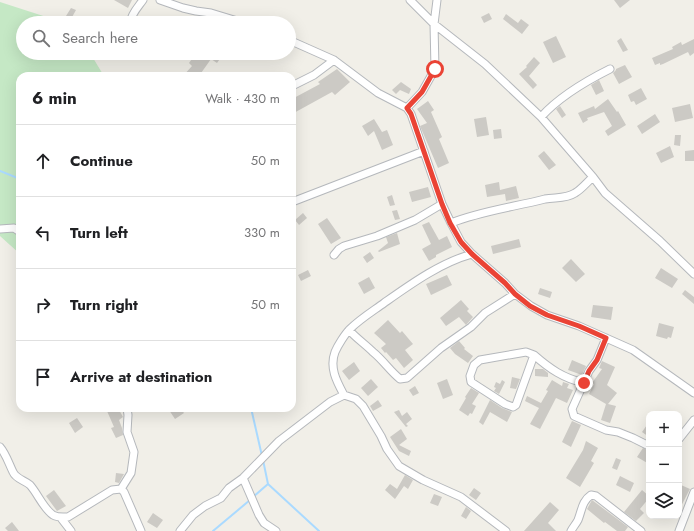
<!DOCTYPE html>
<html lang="en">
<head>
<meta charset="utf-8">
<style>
	body { margin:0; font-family:Jost,sans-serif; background:#f6f6f6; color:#202124 }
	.controls { position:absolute; right:12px; bottom:12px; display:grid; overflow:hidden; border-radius:8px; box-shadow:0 4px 16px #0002 }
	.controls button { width:36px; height:36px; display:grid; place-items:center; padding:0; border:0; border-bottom:1px solid #e0e0e0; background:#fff; color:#202124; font:20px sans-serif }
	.stop { position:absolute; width:12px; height:12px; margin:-9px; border:3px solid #ea4335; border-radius:50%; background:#fff }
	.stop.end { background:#ea4335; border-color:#fff; box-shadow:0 1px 4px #0008 }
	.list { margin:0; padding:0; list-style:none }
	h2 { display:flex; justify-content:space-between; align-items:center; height:52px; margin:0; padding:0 16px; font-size:17px }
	h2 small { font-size:13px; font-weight:400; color:#757577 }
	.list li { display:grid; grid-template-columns:26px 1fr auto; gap:12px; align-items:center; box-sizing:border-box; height:72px; padding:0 16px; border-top:1px solid #e0e0e0 }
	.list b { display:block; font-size:15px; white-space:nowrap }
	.list em { font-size:13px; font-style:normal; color:#757577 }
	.icon { flex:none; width:22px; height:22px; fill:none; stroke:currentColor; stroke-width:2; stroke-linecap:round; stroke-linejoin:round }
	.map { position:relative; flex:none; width:694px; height:531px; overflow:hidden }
	.search { position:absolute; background:#fff; box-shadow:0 4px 16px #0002; left:16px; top:16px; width:280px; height:44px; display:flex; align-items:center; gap:10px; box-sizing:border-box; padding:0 14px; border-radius:22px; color:#757577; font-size:15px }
	.panel { position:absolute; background:#fff; box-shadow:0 4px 16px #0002; left:16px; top:72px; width:280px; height:340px; border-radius:12px }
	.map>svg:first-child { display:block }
	.green { fill:#c5e8c5 }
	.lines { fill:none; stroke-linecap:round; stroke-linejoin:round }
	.stream { stroke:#aadaff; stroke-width:2 }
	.building { fill:#cccac5 }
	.minor-casing { stroke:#b5b8bc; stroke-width:9 }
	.minor { stroke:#fff; stroke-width:7 }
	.route { stroke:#ea4335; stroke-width:5 }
</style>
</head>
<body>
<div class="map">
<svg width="694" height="531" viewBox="0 0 694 531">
	<rect width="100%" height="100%" fill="#f1efe8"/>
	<path class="green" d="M0,2L65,23H23V53H90L104,76H20V254L0,236Z"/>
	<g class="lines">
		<path class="stream" d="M0,171L20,179
			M251,408L262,456
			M263,460L268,484L319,531
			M253,497L268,484
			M213,531L250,500"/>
	</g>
	<path class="building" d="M114,0H132L128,8Z
		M614,0H630L620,8Z
		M71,8L76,10L71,19L66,16Z
		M489,13L492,19L484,23L481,17Z
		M506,14L518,23L521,19L529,25L522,34L503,19Z
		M556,36L566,57L553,63L543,42Z
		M621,38L628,50L623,52L617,41Z
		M694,39V53L690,56L688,52L663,64L660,65V63L655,65L652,58L673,49L672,47L681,42L682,45Z
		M196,53H224L217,63L211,59L199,76H183L192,66L189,63Z
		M534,57L540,63L529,76L537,85L533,89L519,74L527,67L526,66Z
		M625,65L632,77L619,84L613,73L616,70V69Z
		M337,69L350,82L335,95L332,92L292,114V99L320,84L318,82Z
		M599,80L604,91L596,95L591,85Z
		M401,82L411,89L409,94L400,90L396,94L392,90Z
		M641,88L647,99L636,105L634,101L631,102L628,95Z
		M608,99L617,112L618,111L626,125L608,136L605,131L612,126L604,112L587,118L588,120L583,123L578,113L594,106L595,109Z
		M428,101L434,110L431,112L442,137L439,139L449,163L438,168L420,126L427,123L417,109Z
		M690,104L693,118L675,122L672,108Z
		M560,106L566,115L562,118L556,109Z
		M655,114L660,122L642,134L637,126Z
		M486,117L489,135L477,137L474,119Z
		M374,119L382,132L387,130L393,145L382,150L374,131L368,136L362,126Z
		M501,129L502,138L494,139L493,130Z
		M675,135H681L680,146L674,145Z
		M670,146L674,157L661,163L656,153Z
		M694,150V161H685V151Z
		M544,151L556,165L549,170L538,156Z
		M499,182L500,190L516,186L519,198L506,201L505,194L487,197L485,185Z
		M428,187L431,197L412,202L409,192Z
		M392,195L395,205L390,206L387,197Z
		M397,210L400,219L395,220L392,211Z
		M303,213L307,218L299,225L295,220Z
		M327,218L341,238L331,244L318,224Z
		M429,222L439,240L447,236L452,247L436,255V257L429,261L422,249L431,244L422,225Z
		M397,233L400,244L379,252L378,251L388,243L386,237Z
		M519,239L521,247L493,254L491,246Z
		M370,252L374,258L367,263L363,257Z
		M571,259L585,274L576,282L562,268Z
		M661,268L678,279L672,288L655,278Z
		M308,270L311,276L301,281L298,275Z
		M447,275L452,285L431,295L426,284Z
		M369,277L375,288L364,294L358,283Z
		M540,288L552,292L550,298L538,294Z
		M685,290L694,297V304L682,294Z
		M461,300L469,309L467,311L473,317L466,325L459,317L446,326L440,318Z
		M593,305L613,307L611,320L591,317Z
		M388,320L400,333L402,331L413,344L405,350L413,360L404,368L396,358L393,360L386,352L385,353L381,348L386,344L374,333Z
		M659,323L674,327L671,338L668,337L667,339L656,336Z
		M459,341L465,348L464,349L473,356L468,363L455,354L450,348Z
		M572,360L586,366L582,375L568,370Z
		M602,361L615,367L607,385L617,393L608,404L616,406L610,423L601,420L606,404L589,394L594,384L592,383L602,369L599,368Z
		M354,362L360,371L349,380L342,371Z
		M535,369H543L548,373V377L535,376Z
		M512,377L520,379L516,389L510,388Z
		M371,379L378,387L368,396L361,388Z
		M447,379L453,395L443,399L437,383Z
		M502,380L505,382L499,394L494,391L496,388L494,387L496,382L500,384Z
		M552,380L562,386L563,382L569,384L567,388L573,390L567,403L556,398L540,429L530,424L539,408L525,401L527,396L541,403L548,391L546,390Z
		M415,386L419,393L413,396L409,390Z
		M471,388L479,393L472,404L476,406L472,414L470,413L468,416L459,410L466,398L465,397Z
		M378,400L382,406L373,411L370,406Z
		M490,400L502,408L512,412L507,422L490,412L483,425L479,422Z
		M114,408H118L123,417L119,420L122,428L123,435L116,438L111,428L114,427L107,411Z
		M172,408H180L184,413L175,419L169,410Z
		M399,410L402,416L407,412L412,419L406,424L408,426L406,427L394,412Z
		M77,418L83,427L75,433L69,423Z
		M572,421L581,425L571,447L562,442Z
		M649,422V440H648L649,437L642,432Z
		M401,429L407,439L399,445L411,451L409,456L399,451L390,437Z
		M586,441L598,448L591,461L594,463L580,487L566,478L583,450Z
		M643,448L649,451V464L637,457Z
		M616,458L621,460L617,470L612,468Z
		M116,473L124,474L119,483L115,482Z
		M405,475L413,480L408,489L404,486L395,499L385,490L390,484L397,489Z
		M620,476L634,483L630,492L616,485Z
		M681,485L690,489L679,510V488Z
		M474,488L481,493L476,500L469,495Z
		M54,490L66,506L57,511L46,496Z
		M642,490L649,496V498L640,509L644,513L636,521L624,512Z
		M434,494L442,497L438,506L430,503Z
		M592,500L628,527L625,531H617L605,522L604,523L587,509Z
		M550,502L559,510L548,523L556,531H524Z
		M466,507L471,511L466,519L461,516Z
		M153,513L163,520L157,528L147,522Z
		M12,522L19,531H8L5,528Z"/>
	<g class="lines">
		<defs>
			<path id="minor" d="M160,0L183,8L196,11L211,13L244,23
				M410,0L434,24L485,64L541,117L593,177L605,193L660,241L694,274
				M130,23C131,14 138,7 143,0
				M289,40L334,60L378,93L407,108L411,114L442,204L451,223L461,242L472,254L505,283L515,294L531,306L547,315L579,326L633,350L694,393
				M292,86L314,75L334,60
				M407,108L422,92L435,69L434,24L437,0
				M541,117C558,98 588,80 610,69
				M292,202L424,151
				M451,223C481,211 514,207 545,199C555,197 566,199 575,193C582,189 587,182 593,177
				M0,229L14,228L20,232
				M334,255L339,249L344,246L377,236L415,220L442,204
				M349,330C356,338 365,344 373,352C383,360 390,371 400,379L407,378L441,348L471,327L485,313L515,294
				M606,338L597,360L589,371L572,409L574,416L606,430L618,432L633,438L649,446
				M534,355L526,352L480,360L474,365L470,376L471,382L505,404L513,407L516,405L534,355C550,369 563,378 584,383
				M344,395L356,399L363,406L381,436L387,449L399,466L423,480L461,497L506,531
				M679,439L694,420
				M0,447C6,454 9,464 13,472C16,479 24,480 30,485C38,494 43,508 53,515C58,518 63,517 68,517L112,490L121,489L124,492L141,531
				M243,478L259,515L264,523L276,531
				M121,489L131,473L134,452L127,432L128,415L127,408
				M61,518L71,531
				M180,531L193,515L205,506L221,498L229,488L243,478L279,441L330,402L344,395C337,382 329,368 335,352C338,345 345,334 350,329C360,319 373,311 384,303C411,284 440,263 472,254
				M571,531C573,527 576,524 578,520C582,510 582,501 591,495L596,496L641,531
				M679,531L694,492"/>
		</defs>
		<use href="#minor" class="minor-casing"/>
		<use href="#minor" class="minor"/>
	</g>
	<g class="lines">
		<path class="route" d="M435,69L422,92L407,108L411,114L442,204L450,223L461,242L472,254L505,283L515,294L530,306L547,315L579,326L606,338L597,360L589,371L584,383"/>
	</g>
</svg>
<div class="controls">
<button>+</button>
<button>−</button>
<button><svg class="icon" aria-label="layers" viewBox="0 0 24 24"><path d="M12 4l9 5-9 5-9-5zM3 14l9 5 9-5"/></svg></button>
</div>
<div class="stop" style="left:435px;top:69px"></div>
<div class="stop end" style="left:584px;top:383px"></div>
<div class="search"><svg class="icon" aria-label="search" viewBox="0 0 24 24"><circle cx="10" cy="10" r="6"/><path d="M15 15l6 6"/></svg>Search here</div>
<section class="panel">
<h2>6 min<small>Walk · 430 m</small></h2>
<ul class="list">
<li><svg class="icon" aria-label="ahead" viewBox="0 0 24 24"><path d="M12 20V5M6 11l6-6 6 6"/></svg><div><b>Continue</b></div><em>50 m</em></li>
<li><svg class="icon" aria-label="left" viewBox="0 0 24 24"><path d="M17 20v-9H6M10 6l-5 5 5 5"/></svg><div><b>Turn left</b></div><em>330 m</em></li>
<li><svg class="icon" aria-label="right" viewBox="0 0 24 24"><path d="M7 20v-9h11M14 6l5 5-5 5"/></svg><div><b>Turn right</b></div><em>50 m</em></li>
<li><svg class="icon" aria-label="arrive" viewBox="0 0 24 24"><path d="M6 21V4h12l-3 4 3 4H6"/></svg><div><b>Arrive at destination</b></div></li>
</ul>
</section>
</div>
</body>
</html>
